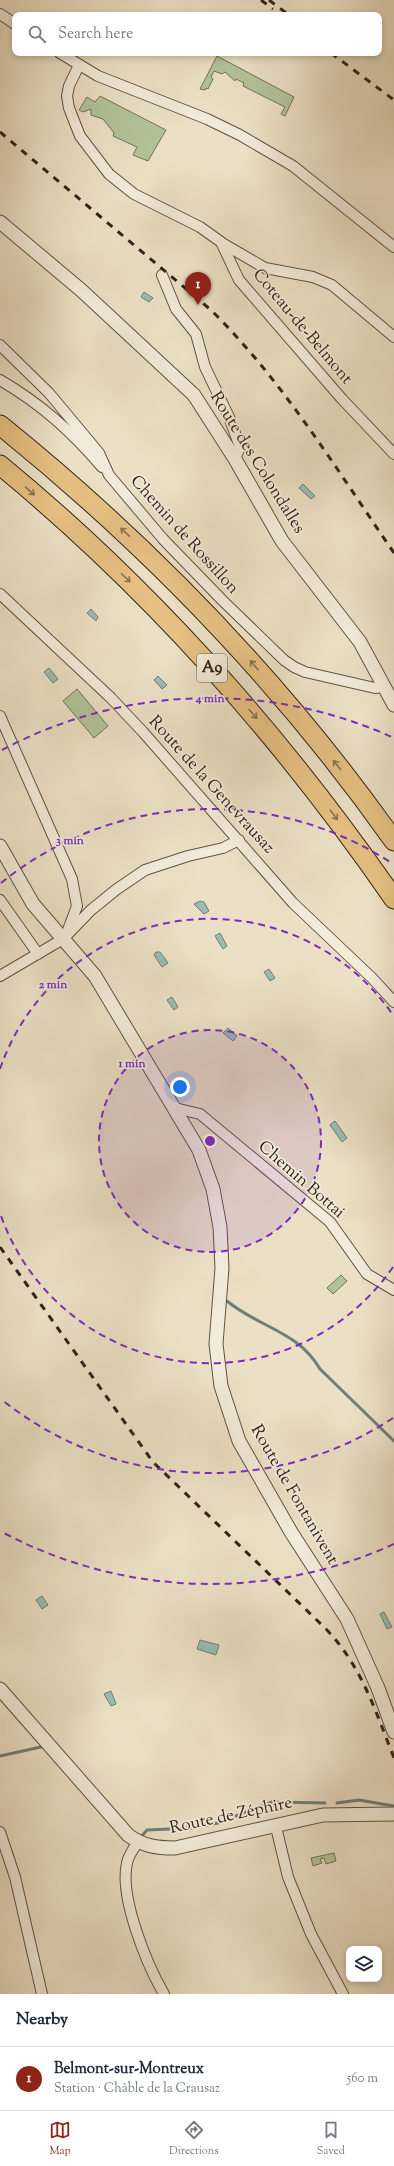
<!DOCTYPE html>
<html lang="en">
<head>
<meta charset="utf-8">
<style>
	body { margin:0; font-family:"Sorts Mill Goudy",serif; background:#f2f2f3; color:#1f2937 }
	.controls { position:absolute; right:12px; bottom:12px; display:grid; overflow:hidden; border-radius:8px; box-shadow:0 2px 6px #0003 }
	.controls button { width:36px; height:36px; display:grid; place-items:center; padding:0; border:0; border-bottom:1px solid #e0e1e3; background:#fff; color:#1f2937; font:20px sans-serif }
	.you { position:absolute; left:180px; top:1087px; width:14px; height:14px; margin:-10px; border:3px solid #fff; border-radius:50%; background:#1a73e8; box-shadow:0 0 0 6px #1a73e833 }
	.badge { display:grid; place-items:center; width:26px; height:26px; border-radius:50%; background:#8f2418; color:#fff; font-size:13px; font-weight:700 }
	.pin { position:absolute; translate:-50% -33px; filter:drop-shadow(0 1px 2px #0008) }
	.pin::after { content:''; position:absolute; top:21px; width:14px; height:12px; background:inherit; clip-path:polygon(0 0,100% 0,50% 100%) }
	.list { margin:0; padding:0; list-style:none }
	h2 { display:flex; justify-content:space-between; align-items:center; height:52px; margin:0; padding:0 16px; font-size:17px }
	h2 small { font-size:13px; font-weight:400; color:#747a83 }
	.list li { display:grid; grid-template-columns:26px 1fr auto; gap:12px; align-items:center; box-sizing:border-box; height:64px; padding:0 16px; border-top:1px solid #e0e1e3 }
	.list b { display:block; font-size:15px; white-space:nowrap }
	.list p { margin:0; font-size:13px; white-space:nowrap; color:#747a83 }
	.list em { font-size:13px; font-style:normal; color:#747a83 }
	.icon { flex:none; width:22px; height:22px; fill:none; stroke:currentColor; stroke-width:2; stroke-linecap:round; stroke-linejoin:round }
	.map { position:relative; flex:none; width:394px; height:1994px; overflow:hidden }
	.search { position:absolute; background:#fff; box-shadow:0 2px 6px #0003; left:12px; right:12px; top:12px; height:44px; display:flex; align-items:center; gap:10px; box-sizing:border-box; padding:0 14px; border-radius:8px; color:#747a83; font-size:15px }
	.sheet { height:116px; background:#fff }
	nav { display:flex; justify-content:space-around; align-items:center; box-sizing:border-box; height:56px; border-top:1px solid #e0e1e3; background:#fff; font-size:11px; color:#747a83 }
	nav a { display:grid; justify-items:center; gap:2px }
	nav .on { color:#8f2418 }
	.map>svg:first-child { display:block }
	.green { fill:#b2c398; stroke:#727258 }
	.water { fill:#98bdb4; stroke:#6f7f76 }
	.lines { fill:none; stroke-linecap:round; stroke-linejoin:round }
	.stream { stroke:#6f7f76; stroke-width:3 }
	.minor-casing { stroke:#605244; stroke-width:12 }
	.tertiary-casing { stroke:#605244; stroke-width:15 }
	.motorway-casing { stroke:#312219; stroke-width:21 }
	.minor { stroke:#f2ebd9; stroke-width:10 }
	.tertiary { stroke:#f2ebd9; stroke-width:13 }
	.motorway { stroke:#e6c082; stroke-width:19 }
	.rail { stroke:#312219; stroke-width:3; stroke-dasharray:7 7; stroke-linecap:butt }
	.oneway { stroke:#8c714e }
	.ring { fill:none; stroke:#7b2cbf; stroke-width:2; stroke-dasharray:7 5 }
	.labels { text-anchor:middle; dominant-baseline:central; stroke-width:3.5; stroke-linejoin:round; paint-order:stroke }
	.shield { fill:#f2ebd9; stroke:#6b5e53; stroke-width:1 }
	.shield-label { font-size:16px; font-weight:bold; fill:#312219 }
	.street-label { font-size:17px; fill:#312219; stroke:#f2ebd9 }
	.centre { fill:#7b2cbf; stroke:#f2ebd9; stroke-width:2 }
	.ring-label { font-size:12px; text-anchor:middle; font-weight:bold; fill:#7b2cbf; stroke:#f2ebd9; stroke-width:3.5; stroke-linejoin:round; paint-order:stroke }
</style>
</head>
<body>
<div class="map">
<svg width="394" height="1994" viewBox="0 0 394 1994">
	<rect width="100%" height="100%" fill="#ebe0c5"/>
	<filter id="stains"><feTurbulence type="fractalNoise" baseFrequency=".005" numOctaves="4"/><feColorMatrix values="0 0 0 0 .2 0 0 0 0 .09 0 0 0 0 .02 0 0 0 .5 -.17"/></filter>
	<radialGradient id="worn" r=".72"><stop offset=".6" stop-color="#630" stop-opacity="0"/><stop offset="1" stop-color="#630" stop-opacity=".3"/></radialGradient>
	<path class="green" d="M217,56L294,97L285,116L281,114L285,107L243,86L244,83L236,79L235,81L225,72L222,74L214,71L211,77L213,79L208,89L206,88L205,90L200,89Z
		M100,96L166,130L148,161L133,155L137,147L113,136L114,133L103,119L91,115V109L83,112L79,110L87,97L95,102Z
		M77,689L108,726L94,738L63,701Z
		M341,1275L347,1281L333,1294L327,1288Z
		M334,1853L336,1861L326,1864L324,1858L320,1859L322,1863L313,1866L311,1858Z"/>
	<path class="water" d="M144,292L153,298L149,302L141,297Z
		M303,484L315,496L311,499L299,488Z
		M91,609L98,617L96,621L87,613Z
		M49,668L58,679L53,683L44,672Z
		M158,676L167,685L162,689L154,680Z
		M200,901L204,902L209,911L204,914L194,904Z
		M220,933L227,946L223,949L215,936Z
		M156,952H160L168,963L162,967L154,955Z
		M269,969L275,978L270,981L264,972Z
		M172,997L178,1007L174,1010L167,1000Z
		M228,1028L237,1036L233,1041L223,1033Z
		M335,1121L347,1138L342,1142L330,1125Z
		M42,1596L48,1605L42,1609L36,1600Z
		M384,1612L392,1627L387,1629L380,1614Z
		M200,1640L219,1645L216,1655L197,1649Z
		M111,1691L116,1704L111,1706L104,1694Z"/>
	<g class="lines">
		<path class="stream" d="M227,1301C258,1327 298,1331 320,1369L394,1441
			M0,1756L41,1747
			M337,1803L359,1800L394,1806
			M141,1837L147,1830L192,1828L218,1823L272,1802L325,1803"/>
		<defs>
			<path id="minor" d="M0,14L15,24
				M60,53L98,76L207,119L240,135L293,166L394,247
				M79,65L69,86L67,96L69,108L80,136L109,174L134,194L200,227L221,242L239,280L342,399L394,454
				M222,243L265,268L313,277L332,285L394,337
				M162,275L176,309L196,334L205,367L229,417L240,447L235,459
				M0,345L49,393L99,453L109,475L163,539L223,601L284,660L294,667L305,672L375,688L384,687
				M0,380C41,404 71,431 102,467
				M0,594L111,698L143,732L293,903L372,978L394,1002
				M0,716L72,879L77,906L68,930
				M0,900L38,954
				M0,976L63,939L91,910L117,889L145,870L188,856L223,848L239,840
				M175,1108L200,1114L330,1222L367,1274L394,1290
				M276,1827L288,1877L311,1934L343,1994
				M0,1832L15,1877L42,1994
				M138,1842C134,1848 128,1856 127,1863C119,1897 147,1965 164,1994"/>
			<path id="tertiary" d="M0,222L81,290L194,395L235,459L282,541L360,642L394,705
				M0,846L33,904L95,976L199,1150L213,1189L220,1227L222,1268L216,1344L221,1386L239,1441L291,1532L347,1619L378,1688L394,1732
				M0,1689L128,1835C143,1846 156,1848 175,1848L323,1815L394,1814"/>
			<path id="motorway" d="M0,425C150,546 283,684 394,841
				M0,465C152,590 282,737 394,899"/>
		</defs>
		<use href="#minor" class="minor-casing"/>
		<use href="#tertiary" class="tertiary-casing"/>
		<use href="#motorway" class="motorway-casing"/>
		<use href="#minor" class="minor"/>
		<use href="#tertiary" class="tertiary"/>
		<use href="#motorway" class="motorway"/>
		<path class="rail" d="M261,0L273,9
			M269,0L289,15
			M331,53L394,100
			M0,132L211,310C283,381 337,470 394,553
			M0,1247L153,1462L324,1627C361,1664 375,1710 394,1758"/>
	</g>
	<defs><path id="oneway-shaft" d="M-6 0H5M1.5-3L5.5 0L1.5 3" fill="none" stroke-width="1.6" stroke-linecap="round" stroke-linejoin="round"/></defs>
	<g class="oneway">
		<use href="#oneway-shaft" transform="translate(30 491) rotate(41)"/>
		<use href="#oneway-shaft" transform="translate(125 532) rotate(-137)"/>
		<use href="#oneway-shaft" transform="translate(126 578) rotate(44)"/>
		<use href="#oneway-shaft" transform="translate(254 665) rotate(-131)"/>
		<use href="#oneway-shaft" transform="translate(253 714) rotate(49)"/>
		<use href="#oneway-shaft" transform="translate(337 765) rotate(-128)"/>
		<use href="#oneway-shaft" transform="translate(334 815) rotate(53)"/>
	</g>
	<circle cx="210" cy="1141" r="111" fill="#7b2cbf" fill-opacity=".12"/>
	<g class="ring">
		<circle cx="210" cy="1141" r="111"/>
		<path d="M393 1267A222 222 0 0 1 0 1213M0 1069A222 222 0 0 1 393 1015"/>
		<path d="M393 1418A332 332 0 0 1 1 1399M1 883A332 332 0 0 1 393 864"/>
		<path d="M394 1544A443 443 0 0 1 2 1532M2 750A443 443 0 0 1 394 738"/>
	</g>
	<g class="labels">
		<rect class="shield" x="197" y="654" width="30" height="28" rx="3"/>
		<g class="shield-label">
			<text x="212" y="668">A9</text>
		</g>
		<g class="street-label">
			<text transform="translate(302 327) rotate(50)">Coteau-de-Belmont</text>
			<text transform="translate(257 463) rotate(58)">Route des Colondalles</text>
			<text transform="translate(184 535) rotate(48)">Chemin de Rossillon</text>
			<text transform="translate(211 785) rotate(48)">Route de la Genevrausaz</text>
			<text transform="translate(301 1180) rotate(41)">Chemin Bottai</text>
			<text transform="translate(294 1495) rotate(60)">Route de Fontanivent</text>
			<text transform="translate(231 1816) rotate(-12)">Route de Zéphire</text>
		</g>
	</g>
	<circle cx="210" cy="1141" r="6" class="centre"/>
	<g class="ring-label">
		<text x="210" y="702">4 min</text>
		<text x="70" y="844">3 min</text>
		<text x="53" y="988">2 min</text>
		<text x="132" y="1067">1 min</text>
	</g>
	<rect width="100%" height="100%" filter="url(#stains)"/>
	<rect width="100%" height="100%" fill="url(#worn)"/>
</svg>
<div class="controls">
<button><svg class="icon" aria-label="layers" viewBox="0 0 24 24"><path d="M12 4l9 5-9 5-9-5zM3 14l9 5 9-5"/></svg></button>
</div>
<div class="you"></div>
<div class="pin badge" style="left:198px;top:305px">1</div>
<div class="search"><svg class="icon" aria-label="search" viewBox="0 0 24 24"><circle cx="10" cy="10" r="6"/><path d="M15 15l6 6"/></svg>Search here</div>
</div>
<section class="sheet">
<h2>Nearby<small></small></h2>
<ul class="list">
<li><span class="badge">1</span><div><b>Belmont-sur-Montreux</b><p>Station · Châble de la Crausaz</p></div><em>560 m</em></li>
</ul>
</section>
<nav>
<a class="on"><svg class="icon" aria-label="map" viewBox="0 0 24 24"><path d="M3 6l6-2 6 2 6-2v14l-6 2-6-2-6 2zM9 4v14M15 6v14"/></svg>Map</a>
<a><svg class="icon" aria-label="directions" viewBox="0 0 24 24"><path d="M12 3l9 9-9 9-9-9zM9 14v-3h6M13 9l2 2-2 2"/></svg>Directions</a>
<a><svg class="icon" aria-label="saved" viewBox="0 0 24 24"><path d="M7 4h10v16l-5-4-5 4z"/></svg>Saved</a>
</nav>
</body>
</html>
